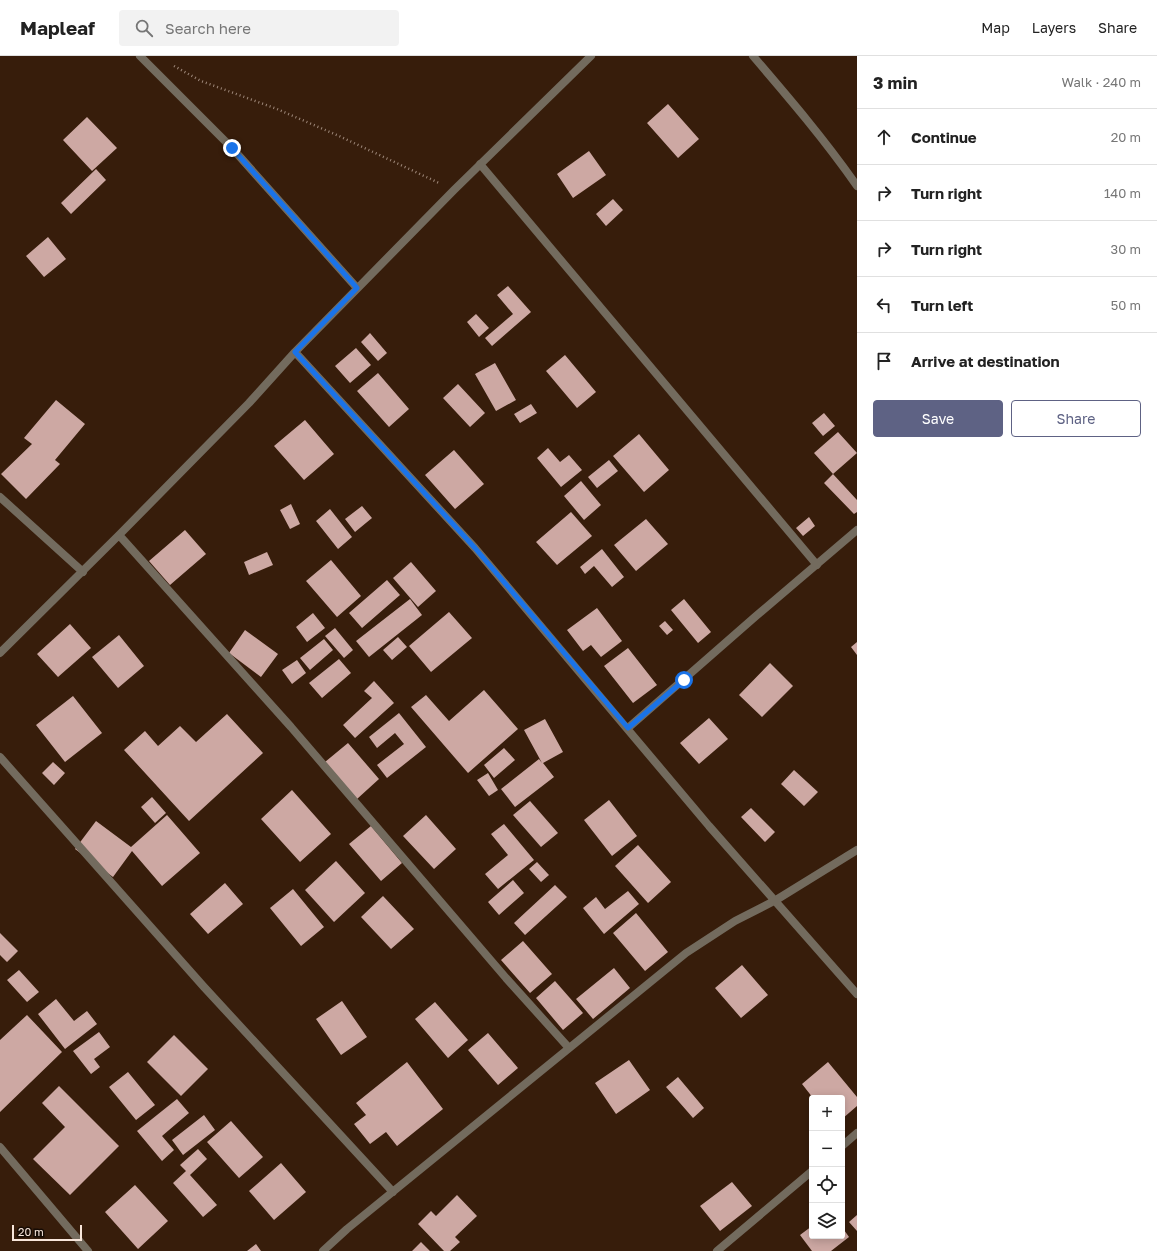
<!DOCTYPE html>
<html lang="en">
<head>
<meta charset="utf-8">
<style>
	body { margin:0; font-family:"Golos Text",sans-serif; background:#f2f2f2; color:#222 }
	.controls { position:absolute; right:12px; bottom:12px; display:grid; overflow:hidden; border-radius:4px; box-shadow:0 2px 10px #0003 }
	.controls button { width:36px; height:36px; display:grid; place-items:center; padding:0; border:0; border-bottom:1px solid #e0e0e0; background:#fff; color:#222; font:20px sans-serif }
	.scale { position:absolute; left:12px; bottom:10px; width:70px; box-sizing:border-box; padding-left:4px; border:2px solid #f8e6db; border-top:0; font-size:11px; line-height:14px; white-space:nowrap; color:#f8e6db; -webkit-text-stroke:3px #160b04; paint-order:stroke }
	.stop { position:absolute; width:12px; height:12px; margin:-9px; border:3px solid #1a73e8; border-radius:50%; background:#fff }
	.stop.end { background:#1a73e8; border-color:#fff; box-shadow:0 1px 4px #0008 }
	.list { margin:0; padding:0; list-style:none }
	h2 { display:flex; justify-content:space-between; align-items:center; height:52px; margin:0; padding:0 16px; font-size:17px }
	h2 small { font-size:13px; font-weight:400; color:#767676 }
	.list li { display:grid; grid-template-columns:26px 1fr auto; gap:12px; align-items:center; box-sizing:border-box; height:56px; padding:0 16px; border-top:1px solid #e0e0e0 }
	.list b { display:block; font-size:15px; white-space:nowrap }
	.list em { font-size:13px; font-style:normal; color:#767676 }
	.actions { display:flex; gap:8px; padding:12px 16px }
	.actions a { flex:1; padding:9px 0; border:1px solid #5e6284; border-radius:4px; text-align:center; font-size:14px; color:#5e6284 }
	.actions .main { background:#5e6284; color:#fff }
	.icon { flex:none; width:22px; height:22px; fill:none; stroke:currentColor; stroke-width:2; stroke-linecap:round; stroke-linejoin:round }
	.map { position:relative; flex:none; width:857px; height:1195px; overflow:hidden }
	header { display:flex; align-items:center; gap:24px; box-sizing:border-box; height:56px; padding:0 20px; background:#fff; border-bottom:1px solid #e0e0e0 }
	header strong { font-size:19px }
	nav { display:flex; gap:22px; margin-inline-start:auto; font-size:14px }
	.search { width:280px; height:36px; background:#f2f2f2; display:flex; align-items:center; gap:10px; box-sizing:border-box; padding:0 14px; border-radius:4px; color:#767676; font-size:15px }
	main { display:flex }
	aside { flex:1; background:#fff }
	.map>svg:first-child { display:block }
	.building { fill:#cda8a3 }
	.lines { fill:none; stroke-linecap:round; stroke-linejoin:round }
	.path { stroke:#9e887a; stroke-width:2.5; stroke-dasharray:1 3; stroke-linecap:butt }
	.street { stroke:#736b5e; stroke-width:8 }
	.route { stroke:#1a73e8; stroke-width:5 }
</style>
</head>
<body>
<header>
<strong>Mapleaf</strong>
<div class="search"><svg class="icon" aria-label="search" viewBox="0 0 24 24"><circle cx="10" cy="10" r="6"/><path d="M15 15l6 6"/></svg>Search here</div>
<nav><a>Map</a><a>Layers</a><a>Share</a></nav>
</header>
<main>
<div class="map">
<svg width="857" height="1195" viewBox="0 0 857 1195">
	<rect width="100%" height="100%" fill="#371d0b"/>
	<path class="building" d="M668,48L699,83L678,102L647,67Z
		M87,61L117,92L92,115L63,84Z
		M589,95L606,119L573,142L557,118Z
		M96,113L106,124L71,158L61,147Z
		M613,143L623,154L606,170L596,158Z
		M48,181L66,203L44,221L26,200Z
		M508,230L531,256L492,290L485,282L513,258L497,239Z
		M476,258L489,272L479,281L467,266Z
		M370,277L387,297L378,305L361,286Z
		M356,292L371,309L350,327L335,310Z
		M565,299L596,336L577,352L546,315Z
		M495,307L516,344L496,355L475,318Z
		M378,317L409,353L389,371L357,335Z
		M458,328L485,357L470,371L443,342Z
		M56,344L85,368L55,404L60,408L26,443L1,418L32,388L24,382Z
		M531,348L537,357L520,367L514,358Z
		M824,357L835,370L823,380L812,367Z
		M305,364L334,398L304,424L274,390Z
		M838,376L857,397L833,418L814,397Z
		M639,378L669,414L644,436L613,400Z
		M548,392L560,406L569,399L582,414L561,431L537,402Z
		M454,394L484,428L455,453L425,419Z
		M609,404L618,415L597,432L588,421Z
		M833,418L857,444V456L854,458L824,427Z
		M581,425L601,449L584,464L564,440Z
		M291,448L300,468L290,473L280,454Z
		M362,450L372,462L355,476L345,463Z
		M330,453L352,481L338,493L316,465Z
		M571,456L592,480L557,509L536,486Z
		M809,461L815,470L803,480L796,472Z
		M646,463L668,488L636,515L614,489Z
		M185,474L206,498L170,529L149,505Z
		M602,493L624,521L612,531L594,510L585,518L580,511Z
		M267,496L273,509L249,519L244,506Z
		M331,504L361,540L337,561L306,525Z
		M411,506L436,535L418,551L393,522Z
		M387,524L400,539L362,572L349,557Z
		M410,543L422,559L369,601L356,585Z
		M684,543L711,576L698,587L671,554Z
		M597,552L622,585L601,601L591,589L583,595L567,574Z
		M449,556L472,582L431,616L409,590Z
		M313,557L325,572L307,586L296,571Z
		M665,565L673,574L667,579L659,570Z
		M70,568L91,592L58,621L37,598Z
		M335,572L353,594L344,602L325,580Z
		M245,574L278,598L261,621L229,597Z
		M119,579L144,610L118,632L92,601Z
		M398,581L407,591L392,604L383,594Z
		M324,583L333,594L310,614L300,602Z
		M857,586V599L851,591Z
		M628,592L657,629L633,647L604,610Z
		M339,603L351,617L322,642L309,627Z
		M297,604L306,617L292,628L282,614Z
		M770,607L793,630L762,661L739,639Z
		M374,625L394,647L355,682L343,669L372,642L364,635Z
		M484,634L518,673L468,717L411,651L426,639L449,665Z
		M73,640L102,677L65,706L36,669Z
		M399,657L426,691L387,722L377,709L404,688L395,677L377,692L369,681Z
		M227,658L263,697L189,765L124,694L145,675L158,690L180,670L196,686Z
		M709,662L728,683L699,708L680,687Z
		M545,663L563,696L543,707L554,721L515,751L501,733L539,703L542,707L524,674Z
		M348,687L379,723L357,743L325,706Z
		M504,692L515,704L494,722L484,709Z
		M53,706L65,717L54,729L42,717Z
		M794,714L818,736L804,750L781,728Z
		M488,717L498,734L489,740L477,724Z
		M292,734L331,778L300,806L261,763Z
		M152,741L166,757L155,767L141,751Z
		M609,744L637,780L612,800L584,764Z
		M530,745L558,777L541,791L513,759Z
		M751,752L775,776L765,786L741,761Z
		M167,759L200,797L162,830L132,795L113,821L75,793L96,765L131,791Z
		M426,759L456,793L434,813L403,780Z
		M504,768L534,804L498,833L485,818L508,799L491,778Z
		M371,770L402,807L381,825L349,788Z
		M638,789L671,826L648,847L615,810Z
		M336,805L365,837L334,866L305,834Z
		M537,806L549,819L541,826L529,813Z
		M513,824L524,837L499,859L488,846Z
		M225,827L243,848L208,878L190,858Z
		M555,829L567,841L525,879L514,867Z
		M293,833L324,871L301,890L270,852Z
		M628,835L639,848L604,878L583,852L596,841L605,853Z
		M383,840L414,873L391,893L361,861Z
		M636,857L668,896L645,915L613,877Z
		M0,877L18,895L7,906L0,899Z
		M523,885L552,918L530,937L501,904Z
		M742,909L768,939L741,962L715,932Z
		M614,912L630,932L593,963L576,943Z
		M19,914L39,936L27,946L7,924Z
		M555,925L583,957L563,974L536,942Z
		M56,943L74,965L87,955L97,968L65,993L38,958Z
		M342,945L367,981L341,999L316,963Z
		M435,946L468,984L448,1002L415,963Z
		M27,959L62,996L0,1056V984Z
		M99,976L110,991L94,1003L100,1011L91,1018L73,995Z
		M488,977L518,1012L498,1029L468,994Z
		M174,979L208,1013L181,1040L147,1006Z
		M629,1004L650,1034L616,1058L595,1027Z
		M407,1006L443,1053L397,1090L386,1076L370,1088L354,1068L366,1059L356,1047Z
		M828,1006L857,1041V1050L842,1063V1042H813L802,1028Z
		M128,1016L155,1049L136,1064L109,1031Z
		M678,1021L704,1052L693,1062L666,1031Z
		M59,1030L119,1090L70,1139L33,1103L65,1071L42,1047Z
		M177,1043L189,1057L162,1080L174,1094L162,1105L137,1075Z
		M204,1059L215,1074L183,1099L172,1084Z
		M231,1065L263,1101L239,1122L207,1086Z
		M198,1093L207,1103L190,1119L217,1149L203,1161L173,1127L186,1115L180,1109Z
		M281,1107L306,1136L274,1164L249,1135Z
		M732,1126L752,1150L720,1175L700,1150Z
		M135,1129L168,1165L138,1193L105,1156Z
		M457,1139L477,1160L455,1181L460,1186L450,1195H444L418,1168L431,1155L436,1160Z
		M857,1159V1175L849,1166Z
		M812,1170V1180H842V1171L849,1181L831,1195H812L800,1179Z
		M421,1186L430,1195H412Z
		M256,1188L261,1195H247Z"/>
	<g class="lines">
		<path class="path" d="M174,10L201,25L277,53L339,80L439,127"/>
		<path class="street" d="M140,0L232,92L357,232
			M753,0C789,42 825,84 857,130
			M480,108L817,509
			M295,296L475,492L709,770L857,938
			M0,441L83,516
			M119,479L291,671L506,922L569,992
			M0,597L119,479L249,347L295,296L454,134L591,0
			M628,672L756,560L857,474
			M0,701L204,931L393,1136
			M842,1090L857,1077
			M0,1091L88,1195
			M323,1195L347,1173L686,897L735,865L776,844L857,794
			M717,1195L812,1115"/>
	</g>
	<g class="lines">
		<path class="route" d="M232,92L357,232L295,296L475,492L628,672L684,624"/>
	</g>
</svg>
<div class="controls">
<button>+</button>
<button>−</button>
<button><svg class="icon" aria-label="locate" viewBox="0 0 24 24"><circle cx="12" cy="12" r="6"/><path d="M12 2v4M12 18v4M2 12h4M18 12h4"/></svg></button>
<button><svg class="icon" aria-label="layers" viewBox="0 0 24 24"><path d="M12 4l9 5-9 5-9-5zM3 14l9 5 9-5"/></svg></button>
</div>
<div class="scale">20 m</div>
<div class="stop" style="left:684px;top:624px"></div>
<div class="stop end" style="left:232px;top:92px"></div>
</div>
<aside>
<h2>3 min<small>Walk · 240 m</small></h2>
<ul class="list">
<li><svg class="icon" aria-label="ahead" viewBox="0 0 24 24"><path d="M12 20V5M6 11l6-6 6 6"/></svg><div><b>Continue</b></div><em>20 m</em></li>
<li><svg class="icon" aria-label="right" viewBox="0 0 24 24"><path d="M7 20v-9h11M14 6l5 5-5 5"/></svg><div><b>Turn right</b></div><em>140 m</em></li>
<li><svg class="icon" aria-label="right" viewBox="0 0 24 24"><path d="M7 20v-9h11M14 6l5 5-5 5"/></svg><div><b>Turn right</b></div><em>30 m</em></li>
<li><svg class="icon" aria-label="left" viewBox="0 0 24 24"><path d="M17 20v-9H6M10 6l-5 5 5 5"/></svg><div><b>Turn left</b></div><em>50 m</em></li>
<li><svg class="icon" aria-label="arrive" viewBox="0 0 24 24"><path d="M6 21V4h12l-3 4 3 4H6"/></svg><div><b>Arrive at destination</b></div></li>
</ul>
<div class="actions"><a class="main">Save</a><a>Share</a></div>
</aside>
</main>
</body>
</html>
